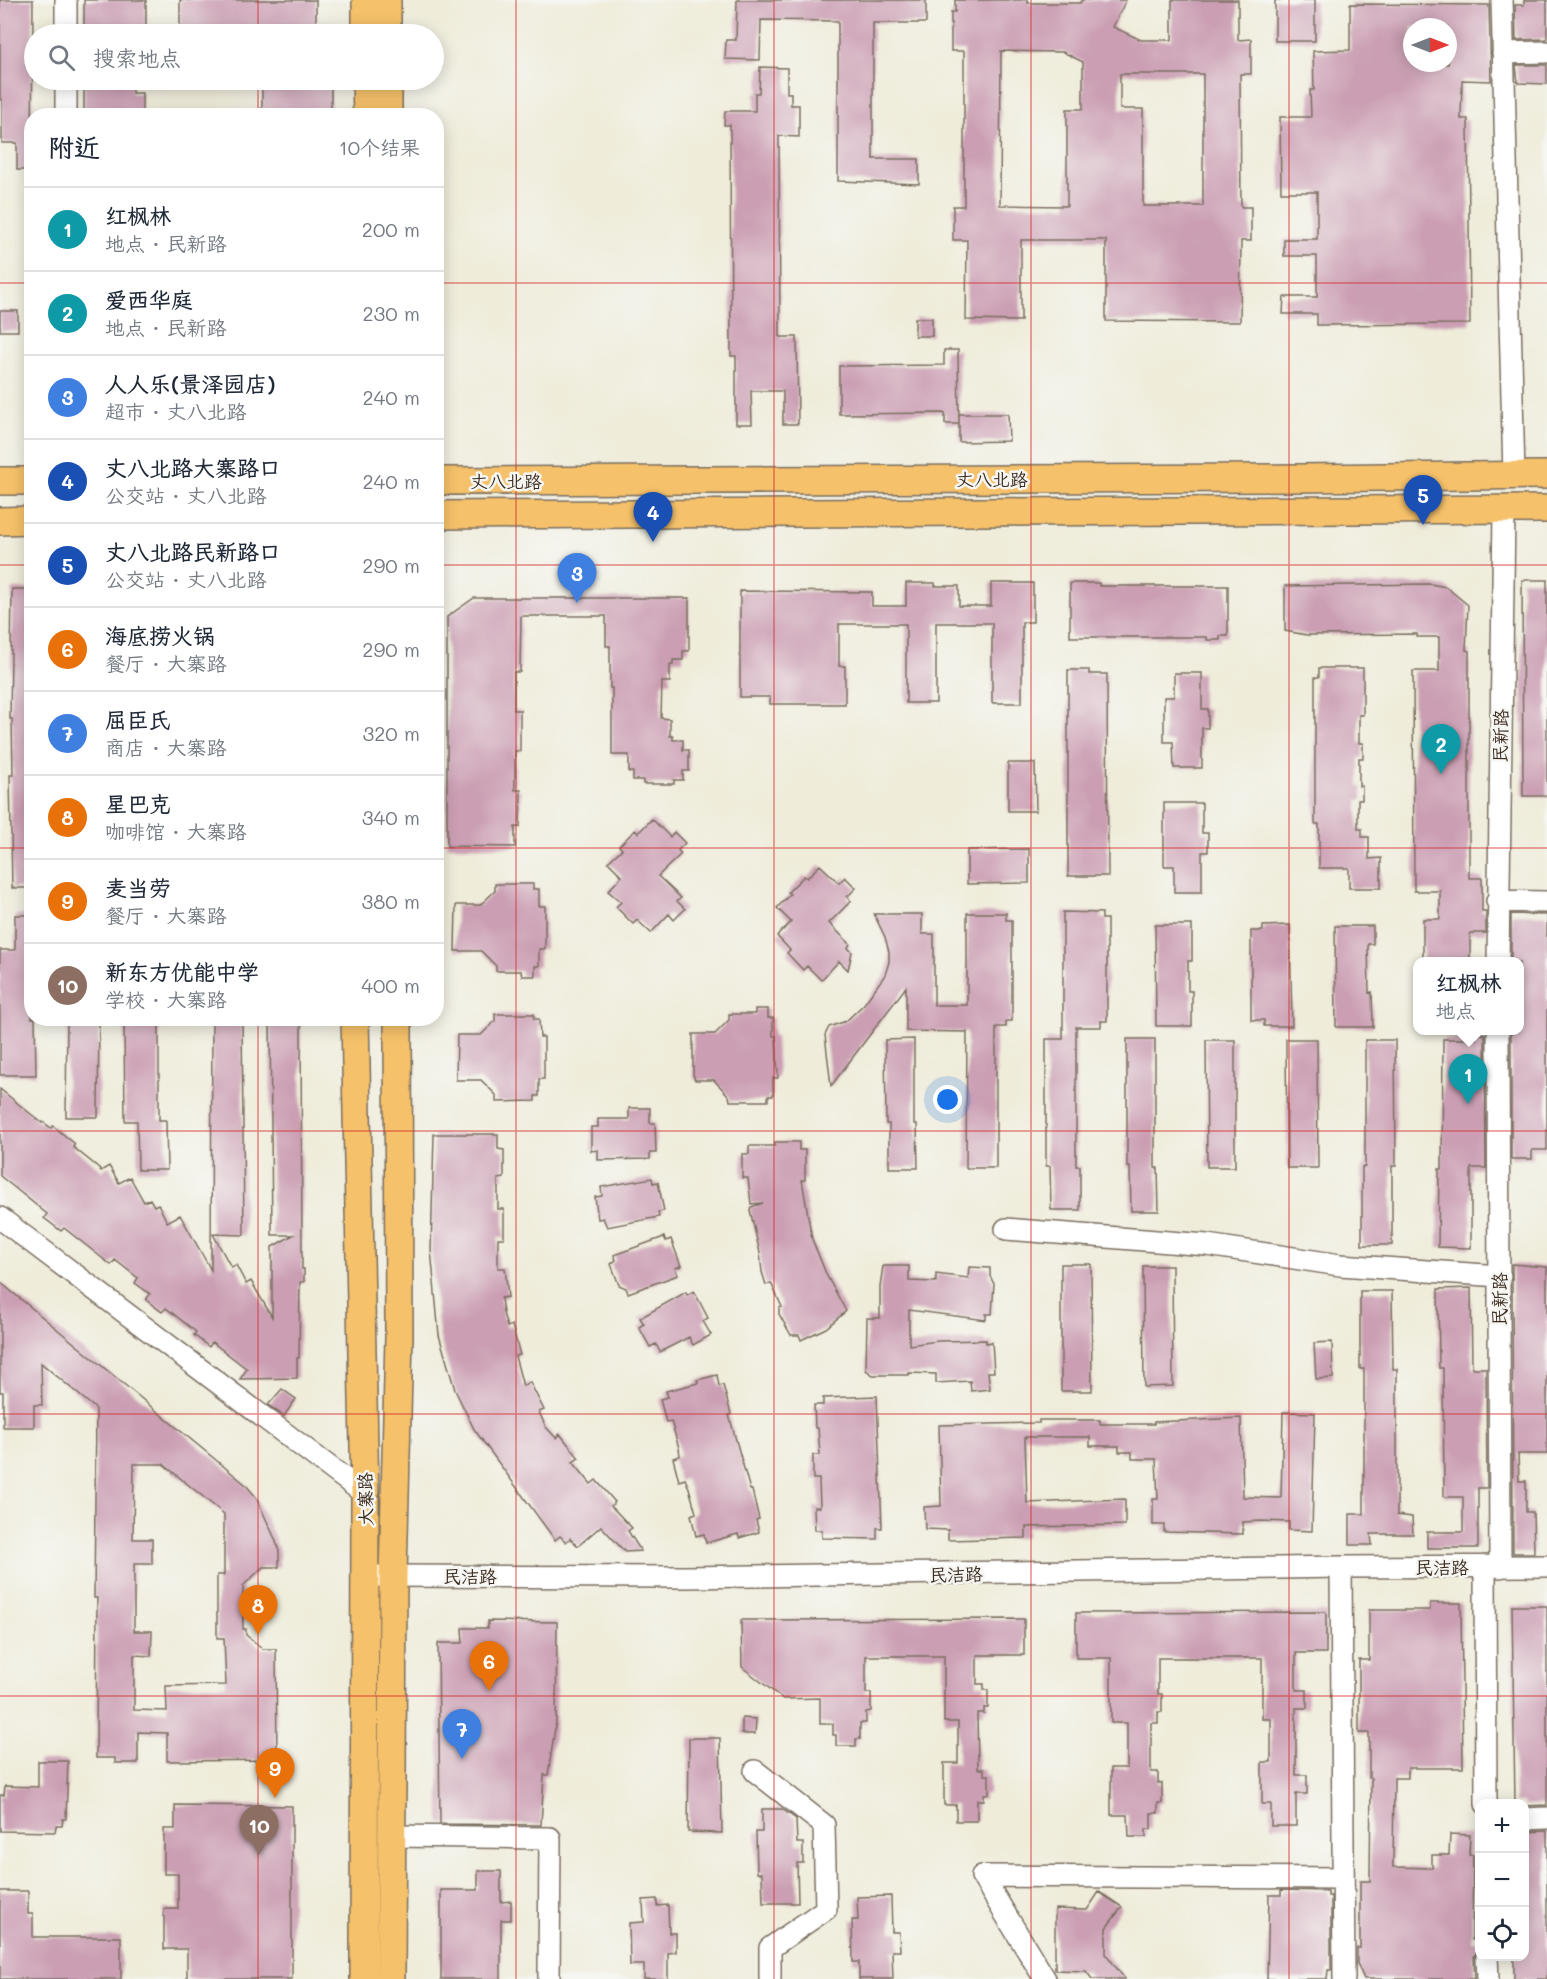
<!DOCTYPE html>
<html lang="zh">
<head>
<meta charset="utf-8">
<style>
	body { margin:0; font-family:Mali,"LXGW WenKai TC",sans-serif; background:#f6f6f7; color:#1f2937 }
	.controls { position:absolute; right:18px; bottom:18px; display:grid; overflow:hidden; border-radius:12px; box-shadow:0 3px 15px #0003 }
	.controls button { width:54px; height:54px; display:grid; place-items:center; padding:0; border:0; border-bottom:2px solid #e0e1e3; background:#fff; color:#1f2937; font:30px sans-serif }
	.compass { position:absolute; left:1403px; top:18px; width:54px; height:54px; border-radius:50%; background:#fff; box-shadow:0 3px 15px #0003; rotate:90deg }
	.you { position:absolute; left:948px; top:1100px; width:21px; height:21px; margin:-15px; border:4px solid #fff; border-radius:50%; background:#1a73e8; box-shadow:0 0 0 9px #1a73e833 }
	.badge { display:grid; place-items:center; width:39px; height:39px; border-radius:50%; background:#b5179e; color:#fff; font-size:20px; font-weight:700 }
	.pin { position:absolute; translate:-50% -50px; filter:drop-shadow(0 2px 3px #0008) }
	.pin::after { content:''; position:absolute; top:32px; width:21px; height:18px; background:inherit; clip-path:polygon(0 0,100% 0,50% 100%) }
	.popup { position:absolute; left:1413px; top:957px; width:111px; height:78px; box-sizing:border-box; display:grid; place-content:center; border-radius:12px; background:#fff; filter:drop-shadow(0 2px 4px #0005); font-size:20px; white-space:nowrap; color:#747a83 }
	.popup b { font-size:22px; color:#1f2937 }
	.popup::after { content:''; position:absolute; left:50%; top:100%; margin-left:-12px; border:12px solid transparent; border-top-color:#fff }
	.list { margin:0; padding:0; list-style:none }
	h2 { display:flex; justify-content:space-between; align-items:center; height:78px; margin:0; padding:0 24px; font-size:26px }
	h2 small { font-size:20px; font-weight:400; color:#747a83 }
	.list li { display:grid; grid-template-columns:39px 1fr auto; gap:18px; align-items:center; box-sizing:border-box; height:84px; padding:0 24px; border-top:2px solid #e0e1e3 }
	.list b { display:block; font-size:22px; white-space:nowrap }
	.list p { margin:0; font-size:20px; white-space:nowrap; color:#747a83 }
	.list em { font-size:20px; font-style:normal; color:#747a83 }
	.icon { flex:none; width:33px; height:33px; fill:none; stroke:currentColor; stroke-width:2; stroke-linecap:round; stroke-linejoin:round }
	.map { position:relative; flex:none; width:1547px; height:1979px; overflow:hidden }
	.search { position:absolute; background:#fff; box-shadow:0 3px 15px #0003; left:24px; top:24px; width:420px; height:66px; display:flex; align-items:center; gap:15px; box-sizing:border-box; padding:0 21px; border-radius:33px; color:#747a83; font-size:22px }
	.panel { position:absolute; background:#fff; box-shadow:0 3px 15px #0003; left:24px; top:108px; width:420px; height:918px; border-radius:24px }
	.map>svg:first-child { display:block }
	.building { fill:#cb9eb3; fill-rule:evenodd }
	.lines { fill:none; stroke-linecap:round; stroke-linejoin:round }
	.minor-casing { stroke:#7a6e60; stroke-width:24 }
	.major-casing { stroke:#7a6e60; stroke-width:30 }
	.minor { stroke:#fff; stroke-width:21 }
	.major { stroke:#f5c16b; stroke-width:27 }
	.grid { fill:none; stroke:#d62828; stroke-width:1.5; stroke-opacity:0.55 }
	.labels { text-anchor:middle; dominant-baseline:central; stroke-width:5; stroke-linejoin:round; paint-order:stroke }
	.street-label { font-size:18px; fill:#3b2a1e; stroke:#f6f6f2 }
</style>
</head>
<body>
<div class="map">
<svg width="1547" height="1979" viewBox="0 0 1547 1979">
	<rect width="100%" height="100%" fill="#f6f6f2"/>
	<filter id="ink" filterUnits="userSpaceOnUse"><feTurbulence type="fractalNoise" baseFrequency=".0167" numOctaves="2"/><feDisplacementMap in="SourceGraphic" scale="12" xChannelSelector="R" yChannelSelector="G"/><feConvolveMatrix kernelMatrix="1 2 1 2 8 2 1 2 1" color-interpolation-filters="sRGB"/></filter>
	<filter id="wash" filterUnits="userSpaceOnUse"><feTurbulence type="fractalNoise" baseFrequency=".008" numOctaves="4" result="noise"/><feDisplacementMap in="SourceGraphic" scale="24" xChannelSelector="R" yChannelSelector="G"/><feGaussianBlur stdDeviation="1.35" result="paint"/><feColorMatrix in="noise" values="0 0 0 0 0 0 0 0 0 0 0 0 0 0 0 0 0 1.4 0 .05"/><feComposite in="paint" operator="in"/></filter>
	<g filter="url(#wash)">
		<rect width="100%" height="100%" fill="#efecda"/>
		<g id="blocks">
			<path class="building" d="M0,0H33L32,170H17V143H2V99H0Z
				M84,0H146V34H84Z
				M180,0H316V34H180Z
				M737,0H926V23H873V159H919V184L838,181V21L761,20L760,60L725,59L726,40H736Z
				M955,0H1028V3H1080L1082,0H1126L1113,27L1141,40H1172V0H1238V40L1251,39V74H1240L1241,207H1251V241H1241L1240,322L1106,321V240H1021V321L966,320L967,240H953V206H964V51H951V12H955ZM1001,51L1063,52L1083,62V109H1067V206L1000,205ZM1120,74H1203V206H1143V109H1120Z
				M1275,0H1315V41H1275Z
				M1524,0H1547V39L1516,40L1515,5H1524Z
				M1350,4L1489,5L1491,81L1462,80L1461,119H1468L1470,324L1317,325V314H1283L1284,297H1317V256H1284V239H1317V192H1281L1280,117H1311L1310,90H1314L1313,51L1350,50ZM1412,27H1448V64L1412,63Z
				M1516,65H1547V84L1518,83Z
				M760,67L787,68V93H791V105H799V137L779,136L780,337H797L798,424H783V391H751L752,424H736V356H731L730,125H724L725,111H755V93H759Z
				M84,80H132V93H142V116H84Z
				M262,80H316V82H331V116H262Z
				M0,311H18V331H0Z
				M915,318H932V336H915Z
				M944,350H958L959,424H945V413L839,414V366L944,365Z
				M959,414H1008L1009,441L959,442Z
				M1522,580H1547V796H1523Z
				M906,583H935V586H959V606H991V583H1033V622H1022V703H992V623H936V703H906V624H839V666H845V704H770V697H740V591L872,592V606H906Z
				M1070,583H1099V586H1228V636H1220V640H1207V637H1070Z
				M1430,584L1446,587L1468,605L1466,650L1469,651V878H1482V911H1486V933H1470V962H1423V919H1440V891H1414L1413,671H1439V637H1417V634L1307,635L1285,631V586Z
				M12,589H32V719H29V775H32V888H12L10,775H13L12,719H10Z
				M474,598H689V651H683V660H673V665H670V682H662L661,718L670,719V736H673V740H683V750H689V771H683V780H674V784H643V780H633V772H629V755H612V688H610V646H606V616H521L520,672H514V710H520V751H515V790H521L520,827H515V847L447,846V617Z
				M1319,668H1363V715H1359V743H1363V758H1359V786H1362V800H1358V829H1362V837H1369V859L1381,858V888H1349V868H1319V824H1315V677H1319Z
				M1068,670H1089V674H1107L1108,876H1068Z
				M1174,673H1202V709H1208V728H1202V768H1174L1173,742H1164V697H1174Z
				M1008,763H1035L1036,811H1008Z
				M1164,803H1202V833H1208V852H1202V892H1174V866H1164Z
				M652,819L670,837L674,832L685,843L678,850L681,854L658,876L681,898L677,901L685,909L674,920L669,914L651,933L637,920L633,924L616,907L621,902L608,891L622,876L608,862L622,849L619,846L635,830L638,833Z
				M1029,849V883L967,884V850Z
				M820,865L839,883L845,877L856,888L847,897L851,901L829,923L850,944L848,948L852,952L848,970L839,961L821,980L807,966L803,970L787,953L790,950L777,936L791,922L777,908L790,894L788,892L804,876L807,878Z
				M495,884H533V889H539V906H545V949H539V966H535V976H522L521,971H496V966L481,951H455L456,905H480L495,891Z
				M1063,912L1102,913V919H1107V1021H1101V1027H1076V1166H1080V1210H1051L1050,1166H1046V1039H1063Z
				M967,913H1006V920H1012V1021H1006V1027H996V1168H966L967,1032L906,1031V987L831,1086L825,1035L829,1027L846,1021L864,1004L885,975L889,962V952L885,937L874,914H922V934H934V1005H967Z
				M1511,914L1547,915V1150H1532V1159H1511V1030H1519V962H1511Z
				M15,915H32V1018H35L36,1075H0V950H15Z
				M1155,925H1192V961H1188V991H1192V1026H1156Z
				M1290,925L1292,1026H1264V1020H1251V931H1263V926Z
				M1335,926H1373V944H1368L1369,993L1372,992L1373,1027H1336Z
				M755,1009H768V1018H773V1036H776L778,1078H773V1096H768V1101H730L729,1096L714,1080H695L693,1074V1034H715L729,1020V1014H755Z
				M495,1014H534V1019H539L540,1037H544V1079H539V1096H535V1101L496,1102V1095L481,1080H456L457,1035H481L495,1021Z
				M67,1018H99L98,1117H66Z
				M133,1018H159V1120H166L167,1170H138L137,1121H125L124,1025H133Z
				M212,1018H242L244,1235L213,1234L231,1267L236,1265L246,1284L251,1281L272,1317V1247L293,1235H272L270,1018H301L302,1269H304V1282H300L299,1358H297V1378L240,1379L247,1369L212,1342L209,1347L194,1335L196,1332L166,1308L162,1312L146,1300L150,1294L135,1283L138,1278L115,1260L111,1265L64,1228L61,1231L44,1218L47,1214L0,1176V1089L42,1123L43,1122L51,1128L53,1126L75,1144L73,1147L99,1168L101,1171L109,1166L119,1183L130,1177L144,1202L150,1199L154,1206L158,1204L167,1222L180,1215L211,1270Z
				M1476,1034H1485L1486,1168H1471V1248L1438,1247L1439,1169H1442L1443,1039H1476Z
				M914,1039V1124H917L918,1168H889V1124H886L885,1040Z
				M1127,1039H1155V1168H1158L1159,1211H1131L1130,1167H1127Z
				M1286,1039H1317L1318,1168H1287Z
				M1206,1040H1235V1167H1207Z
				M1365,1040H1395L1396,1166H1392V1245H1362V1167H1365Z
				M629,1108H650V1123H655L656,1153H650V1159L598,1160V1150L591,1151V1127H598V1119H629Z
				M434,1134H498V1149L504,1150V1178L498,1179V1209H504V1238H498V1268H505L508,1297L501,1298L503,1313L507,1327L512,1325L520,1355L515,1356L523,1386L530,1382L544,1410L539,1412L546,1427L556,1438L560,1434L579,1458L573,1462L591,1484L596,1480L615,1502L611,1506L632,1528L628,1531L641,1551L625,1552L601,1526L578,1546L570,1538L566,1542L560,1536L555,1540L474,1429L455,1390L439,1335L431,1250Z
				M775,1142H799V1150H805V1180H802L812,1239L827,1276L846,1311L826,1328L801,1340L799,1335H791L779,1314V1308L782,1307L771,1283L766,1285L762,1272L760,1253L750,1210L751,1207L763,1203L751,1204L748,1178H742V1154H749V1146H775Z
				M652,1178L653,1183L658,1182L664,1211L658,1212L659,1217L607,1227L603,1218L598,1219L595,1197L602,1196L601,1187Z
				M664,1237L666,1241L671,1239L681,1266L675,1268L678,1275L628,1293L626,1288L619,1285L611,1264L616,1260L614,1255Z
				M1061,1264H1091L1092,1391H1061Z
				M1512,1264L1547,1267V1454H1518L1519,1481H1526V1512H1533L1534,1553H1513Z
				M883,1266H909V1281L936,1282V1274L968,1278L969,1267L990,1268V1276L994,1284L992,1314H986V1320L909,1310V1345L938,1341L986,1340V1343L992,1342L994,1372H988L990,1389L971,1391L970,1381L936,1383V1374L909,1373V1375H873L866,1370L867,1318H880V1287Z
				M1143,1266H1172L1173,1386L1144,1387Z
				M0,1282L245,1484L256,1497L275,1539L279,1551V1567H263L243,1586V1629H246V1635L263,1649H276L277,1760L167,1761V1733L138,1732V1763H115V1758H96L97,1598H94L96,1409L41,1363L42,1405H34V1427H3V1392H0ZM134,1464H163L224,1514V1575H217V1638H224L226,1685L166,1686L167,1711L134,1710V1655L151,1656L152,1631H134V1564H152V1539H133Z
				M1471,1288L1472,1368H1486L1487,1488H1478V1548H1427V1532H1463V1497H1444L1443,1368H1439L1438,1289Z
				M694,1291L708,1318L703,1321L711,1335L693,1345L689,1337L660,1352L656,1344L650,1347L639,1327L644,1324L640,1318L686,1292L687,1295Z
				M1360,1291H1392L1393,1369H1397V1515L1412,1517L1413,1534H1371L1372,1545H1350V1514H1364V1369H1360Z
				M1332,1342L1333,1378L1316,1379L1314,1343Z
				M717,1375L719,1386L723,1385L731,1414L729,1415L750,1490H752L759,1519L756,1520L759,1532L739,1538L738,1534L706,1543L704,1534L696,1536L691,1515L696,1513L689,1488L685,1479L679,1481L673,1458L680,1456L679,1448L671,1421L666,1422L660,1399L668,1397L666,1391L698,1383L697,1380Z
				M282,1389L296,1399L284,1416L268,1405Z
				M877,1396L882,1528H877V1539L822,1538V1530H815L814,1507H820L819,1479H813V1455H820L818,1428H815L814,1405H823V1398Z
				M1283,1412L1315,1413L1312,1531L1289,1530V1522L1260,1521L1243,1522V1534L1164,1532V1525H1153V1499H1158L1156,1459H1132V1452H1119V1446H1090V1437H1025L1027,1503L1125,1499V1525L1026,1527V1538L948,1540V1530L925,1529L924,1507L941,1506L939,1425L1039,1423V1420H1100V1424H1154V1422L1241,1418L1243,1497L1281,1498Z
				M1430,1603H1461L1463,1768H1408V1778H1394L1393,1867L1432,1868V1855H1449L1450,1834L1470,1835L1469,1855H1473L1472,1940H1478V1948L1474,1957L1475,1979H1364L1357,1963V1948H1360V1881H1370L1371,1778H1369V1733H1359V1660H1369V1610H1430Z
				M1512,1606H1547V1805L1524,1806V1803H1515Z
				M1326,1612V1653H1296V1690H1307V1708H1296V1775H1307V1794H1296V1826H1271V1804H1262V1762H1271V1719H1262V1658H1158V1694H1162V1712H1158V1723H1151V1772H1158V1783H1162V1803H1158V1813H1151V1829H1146V1837H1129L1128,1815H1111V1768H1127V1723H1111V1658H1076V1613Z
				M1024,1619V1655H977V1684H984V1690H988V1708H984V1713H977L978,1769H984V1775H989V1794H984V1800H977V1821H956V1805H944V1763H958V1722H944V1656H866V1693H871V1711L866,1712V1723H860V1739H856V1746H836V1735H833V1724H820V1698L783,1699L742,1667L741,1620Z
				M488,1621L557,1622L556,1721L548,1775H544L541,1825L440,1824L438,1643H463L462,1628H488Z
				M742,1718L756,1719L755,1734H742Z
				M689,1738H720L722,1833L688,1832Z
				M38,1761H68L66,1819H63L62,1826H56L55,1832L0,1831V1795H4L5,1786L38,1787Z
				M175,1805L292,1806V1979H187V1949H164V1909H178V1874H164V1829H175Z
				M762,1809H782L796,1819L797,1843H803V1863H797L798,1903H763L762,1873H757L756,1832H762Z
				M1547,1831V1979H1514V1956H1524V1832Z
				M478,1871H501V1902L511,1901V1920H501V1979H441V1890H478Z
				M1281,1890L1328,1891V1896H1331V1970H1328L1327,1979H1267L1269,1895H1281Z
				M0,1891H28V1914H33V1937H121V1979H0Z
				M1099,1892L1122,1907L1106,1928V1954L1125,1979H1092L1086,1971L1055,1970V1909L1087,1910Z
				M891,1896L892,1932H899L900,1951H892L893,1979H859V1962H853L852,1920H858L857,1897Z
				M657,1899V1906L668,1905L669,1933H676V1952L668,1953V1979H644V1965H630L629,1923L644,1922L643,1900Z"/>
		</g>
	</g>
	<g filter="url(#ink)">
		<use href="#blocks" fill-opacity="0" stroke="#7a6e60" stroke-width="1.5"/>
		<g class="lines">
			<defs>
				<path id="minor" d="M66,0V34
					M1502,0L1514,476
					M1503,53L1547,52
					M66,80V116
					M1497,901L1547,902
					M1498,962L1504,510
					M1498,1030L1500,1567
					M0,1218L365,1494
					M1006,1229L1207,1245L1340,1265L1500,1276
					M1485,1566L1486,1804
					M1341,1567L1344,1979
					M378,1576L685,1577L1341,1567L1547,1566
					M755,1771L824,1825L826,1909L770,1948V1979
					M1524,1819L1547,1818
					M392,1836L550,1838L549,1979
					M982,1876L1343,1878
					M982,1876L1045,1979
					M1487,1956L1488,1979"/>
				<path id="major" d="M366,0V34
					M387,0V34
					M366,80L367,116
					M388,80V116
					M0,481H32
					M436,481L1300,478L1547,475
					M436,515L1547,509
					M0,521L32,520
					M355,1018L365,1494L364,1979
					M391,1979L393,1576L399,1337L398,1018"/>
			</defs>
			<use href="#minor" class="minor-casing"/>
			<use href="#major" class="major-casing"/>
			<use href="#minor" class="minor"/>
			<use href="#major" class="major"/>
		</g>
	</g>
	<path class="grid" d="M258,0V34M516,0V1979M774,0V1979M1031,0V1979M1289,0V1979M258,80V116M0,283H32M436,283H1547M0,565H32M436,565H1547M0,848H32M436,848H1547M258,1018V1979M0,1131H1547M0,1414H1547M0,1696H1547"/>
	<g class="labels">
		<g class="street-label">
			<text x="992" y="479">丈八北路</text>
			<text x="506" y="481">丈八北路</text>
			<text transform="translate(1500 736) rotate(-89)">民新路</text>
			<text transform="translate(1499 1299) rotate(-90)">民新路</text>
			<text transform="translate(365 1499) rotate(-91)">大寨路</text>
			<text x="1442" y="1567">民洁路</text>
			<text transform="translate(956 1574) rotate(-1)">民洁路</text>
			<text x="470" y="1576">民洁路</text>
		</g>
	</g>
</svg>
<div class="controls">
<button>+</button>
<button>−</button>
<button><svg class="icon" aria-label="locate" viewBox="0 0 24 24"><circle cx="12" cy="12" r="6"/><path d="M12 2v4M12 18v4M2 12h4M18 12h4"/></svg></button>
</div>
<svg class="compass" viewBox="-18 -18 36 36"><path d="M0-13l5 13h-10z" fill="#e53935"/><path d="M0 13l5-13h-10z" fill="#747a83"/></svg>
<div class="you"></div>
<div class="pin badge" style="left:1468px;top:1104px;background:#0f9aa8">1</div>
<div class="popup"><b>红枫林</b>地点</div>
<div class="pin badge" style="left:1441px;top:774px;background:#0f9aa8">2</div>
<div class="pin badge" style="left:577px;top:603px;background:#3f7fe0">3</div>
<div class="pin badge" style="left:653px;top:542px;background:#1a4fb4">4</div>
<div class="pin badge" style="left:1423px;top:525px;background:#1a4fb4">5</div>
<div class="pin badge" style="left:489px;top:1691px;background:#e8710a">6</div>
<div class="pin badge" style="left:462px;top:1759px;background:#3f7fe0">7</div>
<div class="pin badge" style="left:258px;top:1635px;background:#e8710a">8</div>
<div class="pin badge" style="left:275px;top:1798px;background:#e8710a">9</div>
<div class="pin badge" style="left:259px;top:1855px;background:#8d6e63">10</div>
<div class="search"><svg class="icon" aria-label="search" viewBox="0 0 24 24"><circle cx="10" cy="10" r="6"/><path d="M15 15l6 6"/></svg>搜索地点</div>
<section class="panel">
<h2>附近<small>10个结果</small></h2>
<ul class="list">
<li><span class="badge" style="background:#0f9aa8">1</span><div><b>红枫林</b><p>地点 · 民新路</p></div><em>200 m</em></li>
<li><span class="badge" style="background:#0f9aa8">2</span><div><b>爱西华庭</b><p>地点 · 民新路</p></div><em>230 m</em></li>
<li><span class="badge" style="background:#3f7fe0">3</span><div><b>人人乐(景泽园店)</b><p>超市 · 丈八北路</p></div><em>240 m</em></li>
<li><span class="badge" style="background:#1a4fb4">4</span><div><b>丈八北路大寨路口</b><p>公交站 · 丈八北路</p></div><em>240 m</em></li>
<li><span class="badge" style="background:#1a4fb4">5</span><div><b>丈八北路民新路口</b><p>公交站 · 丈八北路</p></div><em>290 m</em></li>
<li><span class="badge" style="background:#e8710a">6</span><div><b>海底捞火锅</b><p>餐厅 · 大寨路</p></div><em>290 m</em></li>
<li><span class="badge" style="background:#3f7fe0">7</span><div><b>屈臣氏</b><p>商店 · 大寨路</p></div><em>320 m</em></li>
<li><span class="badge" style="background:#e8710a">8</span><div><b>星巴克</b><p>咖啡馆 · 大寨路</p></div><em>340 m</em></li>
<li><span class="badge" style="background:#e8710a">9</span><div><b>麦当劳</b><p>餐厅 · 大寨路</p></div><em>380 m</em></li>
<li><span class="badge" style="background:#8d6e63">10</span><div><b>新东方优能中学</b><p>学校 · 大寨路</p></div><em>400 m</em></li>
</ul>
</section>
</div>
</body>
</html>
